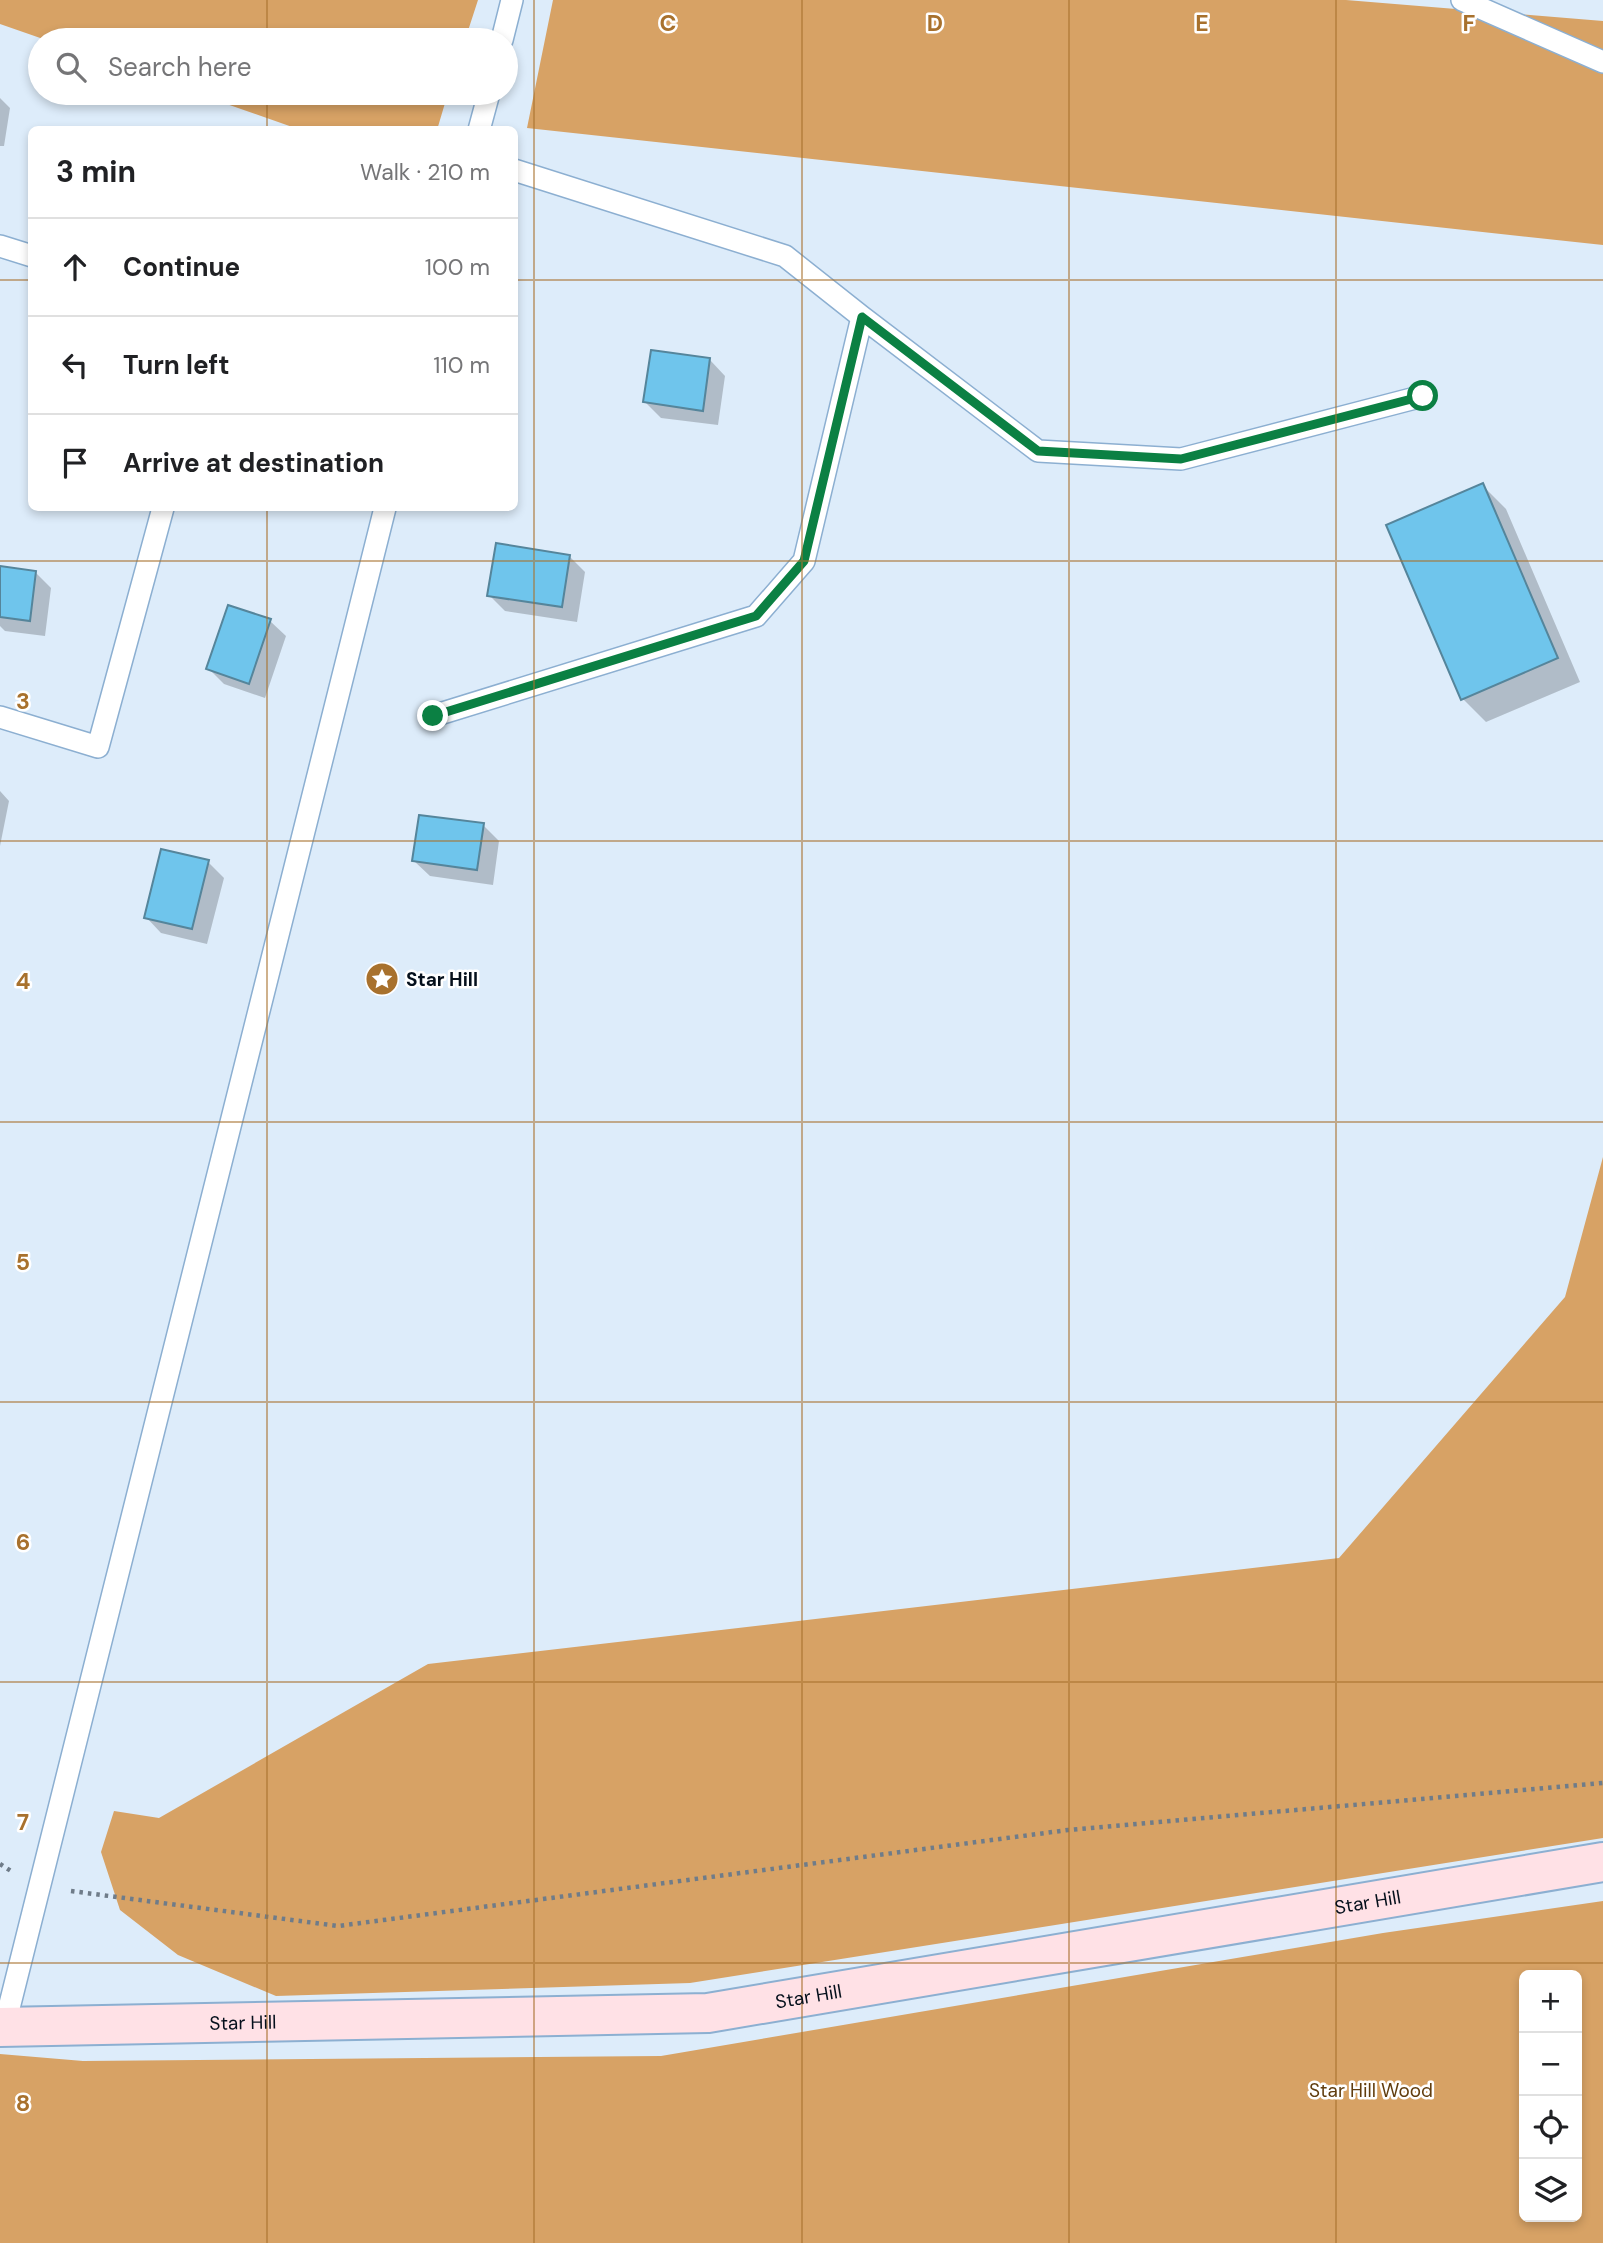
<!DOCTYPE html>
<html lang="en">
<head>
<meta charset="utf-8">
<style>
	body { margin:0; font-family:"DM Sans",sans-serif; background:#f6f6f6; color:#202124 }
	.controls { position:absolute; right:21px; bottom:21px; display:grid; overflow:hidden; border-radius:10px; box-shadow:0 4px 10px #0003 }
	.controls button { width:63px; height:63px; display:grid; place-items:center; padding:0; border:0; border-bottom:2px solid #e0e0e0; background:#fff; color:#202124; font:35px sans-serif }
	.stop { position:absolute; width:21px; height:21px; margin:-16px; border:5px solid #0b8043; border-radius:50%; background:#fff }
	.stop.end { background:#0b8043; border-color:#fff; box-shadow:0 2px 7px #0008 }
	.list { margin:0; padding:0; list-style:none }
	h2 { display:flex; justify-content:space-between; align-items:center; height:91px; margin:0; padding:0 28px; font-size:30px }
	h2 small { font-size:23px; font-weight:400; color:#757577 }
	.list li { display:grid; grid-template-columns:46px 1fr auto; gap:21px; align-items:center; box-sizing:border-box; height:98px; padding:0 28px; border-top:2px solid #e0e0e0 }
	.list b { display:block; font-size:26px; white-space:nowrap }
	.list em { font-size:23px; font-style:normal; color:#757577 }
	.icon { flex:none; width:38px; height:38px; fill:none; stroke:currentColor; stroke-width:2; stroke-linecap:round; stroke-linejoin:round }
	.map { position:relative; flex:none; width:1603px; height:2243px; overflow:hidden }
	.search { position:absolute; background:#fff; box-shadow:0 4px 10px #0003; left:28px; top:28px; width:490px; height:77px; display:flex; align-items:center; gap:18px; box-sizing:border-box; padding:0 24px; border-radius:38px; color:#757577; font-size:26px }
	.panel { position:absolute; background:#fff; box-shadow:0 4px 10px #0003; left:28px; top:126px; width:490px; height:385px; border-radius:10px }
	.map>svg:first-child { display:block }
	.forest { fill:#d7a265; fill-rule:evenodd }
	.shadow { fill:#0003 }
	.building { fill:#6fc5ec; stroke:#55859b; stroke-width:2 }
	.lines { fill:none; stroke-linecap:round; stroke-linejoin:round }
	.lane-casing { stroke:#8cafd1; stroke-width:24 }
	.secondary-casing { stroke:#8cafd1; stroke-width:42 }
	.path { stroke:#6f7c89; stroke-width:4.5; stroke-dasharray:3.5 5; stroke-linecap:butt }
	.lane { stroke:#fff; stroke-width:21 }
	.secondary { stroke:#ffe1e6; stroke-width:38 }
	.route { stroke:#0b8043; stroke-width:9 }
	.grid { fill:none; stroke:#a8712d; stroke-width:2; stroke-opacity:0.55 }
	.labels { text-anchor:middle; dominant-baseline:central; stroke-width:5; stroke-linejoin:round; paint-order:stroke }
	.poi-label { font-size:19px; font-weight:bold; fill:#05101c; stroke:#fff; text-anchor:start }
	.street-label { font-size:19px; fill:#05101c; stroke:#fff }
	.park-label { font-size:19px; fill:#613d0e; stroke:#fff }
	.grid-label { font-size:23px; text-anchor:middle; font-weight:bold; fill:#a8712d; stroke:#fff; stroke-width:5; stroke-linejoin:round; paint-order:stroke }
</style>
</head>
<body>
<div class="map">
<svg width="1603" height="2243" viewBox="0 0 1603 2243">
	<rect width="100%" height="100%" fill="#ddecfa"/>
	<path class="forest" d="M0,0H478L465,40H46L0,24Z
		M553,0H1346L1603,21V245L527,128Z
		M195,93H448L437,130L298,129Z
		M1603,1157V1838L690,1983L276,1996L178,1955L120,1910L101,1852L114,1811L159,1818L428,1664L1339,1558L1565,1297Z
		M1603,1901V2243H0V2054L83,2061L661,2056L1383,1933ZM1524,1975H1577V2217H1524Z"/>
	<path class="shadow" d="M0,98L10,108L4,146H0Z
		M710,360L725,376L718,425L661,418L645,402Z
		M1482,485L1506,509L1580,682L1486,722L1463,699Z
		M569,556L585,572L577,622L505,611L489,595Z
		M0,568L35,572L51,588L45,636L5,631L0,626Z
		M270,621L286,636L265,698L224,684L208,668Z
		M0,791L9,801L0,846Z
		M483,825L499,841L493,885L430,876L414,861Z
		M208,862L224,878L207,944L161,933L146,917Z"/>
	<path class="building" d="M651,350L710,358L703,411L643,402Z
		M1483,483L1558,658L1461,700L1386,525Z
		M496,543L570,555L562,607L487,596Z
		M0,566L36,571L30,621L0,617Z
		M228,605L271,619L249,684L206,669Z
		M419,815L484,823L477,870L412,861Z
		M161,849L209,860L192,929L144,918Z"/>
	<g class="lines">
		<defs>
			<path id="lane" d="M1462,0L1603,62
				M502,40L512,0
				M479,130L489,93
				M514,170L785,256L862,317L1038,451L1181,459L1423,396
				M0,246L32,256
				M433,716L756,616L804,561L862,317
				M0,717L98,747L163,508
				M4,2028L385,508"/>
			<g id="secondary">
				<path id="s1" d="M0,2027L708,2013L1603,1862"/>
			</g>
		</defs>
		<use href="#lane" class="lane-casing"/>
		<use href="#secondary" class="secondary-casing"/>
		<path class="path" d="M0,1864L11,1871
			M71,1891L338,1926L1068,1830L1603,1783"/>
		<use href="#lane" class="lane"/>
		<use href="#secondary" class="secondary"/>
	</g>
	<g class="lines">
		<path class="route" d="M433,716L756,616L804,561L862,317L1038,451L1181,459L1423,396"/>
	</g>
	<path class="grid" d="M267,0V40M534,0V2243M802,0V2243M1069,0V2243M1336,0V2243M267,93V130M0,280H32M514,280H1603M267,508V2243M0,561H1603M0,841H1603M0,1122H1603M0,1402H1603M0,1682H1603M0,1963H1603"/>
	<defs>
		<symbol id="sight-disc" viewBox="-11 -11 22 22"><circle r="9.5" fill="#a8712d" stroke="#fff"/><path d="M0-6L1.8-2.2L6-1.7L2.9 1.2L3.7 5.4L0 3.3L-3.7 5.4L-2.9 1.2L-6-1.7L-1.8-2.2Z" fill="#fff"/></symbol>
	</defs>
	<g fill-rule="evenodd">
		<use href="#sight-disc" x="363" y="960" width="38" height="38"/>
	</g>
	<g class="labels">
		<g class="poi-label">
			<text x="406" y="979">Star Hill</text>
		</g>
		<g class="street-label">
			<text stroke="none"><textPath href="#s1" startOffset="1377">Star Hill</textPath></text>
			<text stroke="none"><textPath href="#s1" startOffset="810">Star Hill</textPath></text>
			<text stroke="none"><textPath href="#s1" startOffset="243">Star Hill</textPath></text>
		</g>
		<g class="park-label">
			<text x="1371" y="2090">Star Hill Wood</text>
		</g>
	</g>
	<g class="grid-label">
		<text x="668" y="31">C</text>
		<text x="935" y="31">D</text>
		<text x="1202" y="31">E</text>
		<text x="1469" y="31">F</text>
		<text x="23" y="709">3</text>
		<text x="23" y="989">4</text>
		<text x="23" y="1270">5</text>
		<text x="23" y="1550">6</text>
		<text x="23" y="1830">7</text>
		<text x="23" y="2111">8</text>
	</g>
</svg>
<div class="controls">
<button>+</button>
<button>−</button>
<button><svg class="icon" aria-label="locate" viewBox="0 0 24 24"><circle cx="12" cy="12" r="6"/><path d="M12 2v4M12 18v4M2 12h4M18 12h4"/></svg></button>
<button><svg class="icon" aria-label="layers" viewBox="0 0 24 24"><path d="M12 4l9 5-9 5-9-5zM3 14l9 5 9-5"/></svg></button>
</div>
<div class="stop" style="left:1423px;top:396px"></div>
<div class="stop end" style="left:433px;top:716px"></div>
<div class="search"><svg class="icon" aria-label="search" viewBox="0 0 24 24"><circle cx="10" cy="10" r="6"/><path d="M15 15l6 6"/></svg>Search here</div>
<section class="panel">
<h2>3 min<small>Walk · 210 m</small></h2>
<ul class="list">
<li><svg class="icon" aria-label="ahead" viewBox="0 0 24 24"><path d="M12 20V5M6 11l6-6 6 6"/></svg><div><b>Continue</b></div><em>100 m</em></li>
<li><svg class="icon" aria-label="left" viewBox="0 0 24 24"><path d="M17 20v-9H6M10 6l-5 5 5 5"/></svg><div><b>Turn left</b></div><em>110 m</em></li>
<li><svg class="icon" aria-label="arrive" viewBox="0 0 24 24"><path d="M6 21V4h12l-3 4 3 4H6"/></svg><div><b>Arrive at destination</b></div></li>
</ul>
</section>
</div>
</body>
</html>
